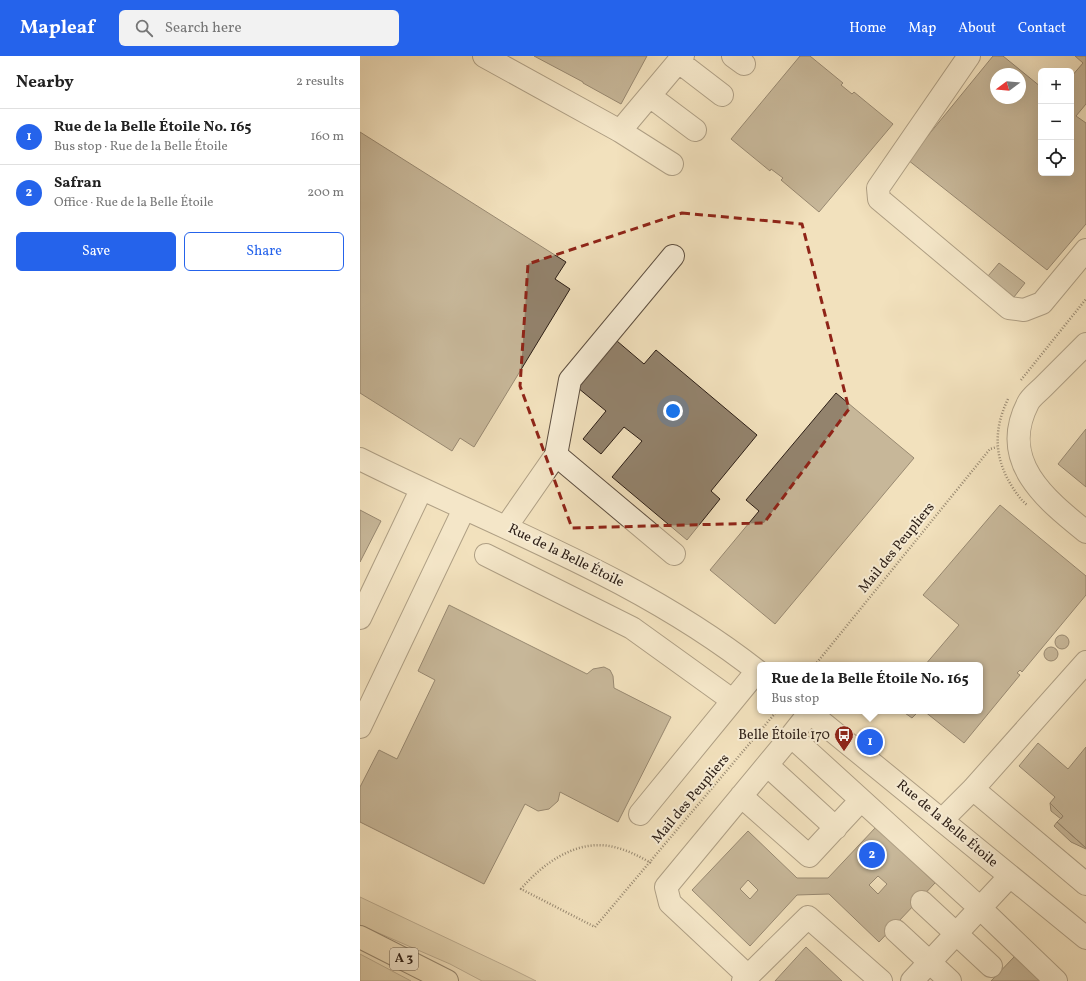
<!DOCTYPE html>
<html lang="en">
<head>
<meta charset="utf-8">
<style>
	body { margin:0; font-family:Vollkorn,serif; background:#f2f2f2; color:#222 }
	.controls { position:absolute; right:12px; top:12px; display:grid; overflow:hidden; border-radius:6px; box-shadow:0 4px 16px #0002 }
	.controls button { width:36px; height:36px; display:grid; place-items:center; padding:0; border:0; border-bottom:1px solid #e0e0e0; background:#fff; color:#222; font:20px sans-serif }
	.compass { position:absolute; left:630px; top:12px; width:36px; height:36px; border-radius:50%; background:#fff; box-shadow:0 4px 16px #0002; rotate:254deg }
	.you { position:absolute; left:313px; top:355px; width:14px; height:14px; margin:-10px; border:3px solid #fff; border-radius:50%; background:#1a73e8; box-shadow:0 0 0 6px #1a73e833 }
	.badge { display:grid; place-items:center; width:26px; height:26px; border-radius:50%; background:#2563eb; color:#fff; font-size:13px; font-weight:700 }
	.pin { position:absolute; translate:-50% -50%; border:2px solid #fff; box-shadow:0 1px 4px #0006 }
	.popup { position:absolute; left:397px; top:606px; width:226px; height:52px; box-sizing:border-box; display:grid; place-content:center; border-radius:6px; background:#fff; filter:drop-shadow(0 1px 3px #0005); font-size:13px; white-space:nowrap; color:#767676 }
	.popup b { font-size:15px; color:#222 }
	.popup::after { content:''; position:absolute; left:50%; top:100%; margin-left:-8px; border:8px solid transparent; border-top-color:#fff }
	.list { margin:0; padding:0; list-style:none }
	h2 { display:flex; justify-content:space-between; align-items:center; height:52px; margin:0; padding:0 16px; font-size:17px }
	h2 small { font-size:13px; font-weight:400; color:#767676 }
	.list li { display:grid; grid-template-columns:26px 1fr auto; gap:12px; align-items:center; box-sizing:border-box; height:56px; padding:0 16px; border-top:1px solid #e0e0e0 }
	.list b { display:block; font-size:15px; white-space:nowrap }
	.list p { margin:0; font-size:13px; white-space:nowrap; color:#767676 }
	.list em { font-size:13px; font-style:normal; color:#767676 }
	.actions { display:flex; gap:8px; padding:12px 16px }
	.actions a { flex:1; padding:9px 0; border:1px solid #2563eb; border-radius:6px; text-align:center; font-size:14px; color:#2563eb }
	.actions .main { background:#2563eb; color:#fff }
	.icon { flex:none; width:22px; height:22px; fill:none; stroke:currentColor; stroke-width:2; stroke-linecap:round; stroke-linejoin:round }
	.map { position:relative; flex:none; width:726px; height:925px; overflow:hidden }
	header { display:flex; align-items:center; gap:24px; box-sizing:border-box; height:56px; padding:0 20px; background:#2563eb; color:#fff }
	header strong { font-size:19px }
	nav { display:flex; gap:22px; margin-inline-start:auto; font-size:14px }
	.search { width:280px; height:36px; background:#f2f2f2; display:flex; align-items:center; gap:10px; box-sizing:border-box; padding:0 14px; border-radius:6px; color:#767676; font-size:15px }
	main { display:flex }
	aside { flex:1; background:#fff }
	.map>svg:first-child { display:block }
	.green { fill:#d0c0a1; stroke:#7e6f5c }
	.building { fill:#93836d; stroke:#2c1e16; fill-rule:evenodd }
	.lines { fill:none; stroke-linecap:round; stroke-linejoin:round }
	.minor-casing { stroke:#5e4f40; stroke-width:24 }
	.highway-casing { stroke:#2c1e16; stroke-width:24 }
	.path { stroke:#2c1e16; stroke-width:2.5; stroke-dasharray:1 2; stroke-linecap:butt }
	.minor { stroke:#f7ecd4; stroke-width:22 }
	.highway { stroke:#f2e1bd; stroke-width:22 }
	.marked { fill:none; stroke:#8f2418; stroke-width:3; stroke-dasharray:8 5; stroke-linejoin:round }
	.labels { text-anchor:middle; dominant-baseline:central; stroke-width:4; stroke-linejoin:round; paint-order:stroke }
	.shield { fill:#f7ecd4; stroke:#695c4f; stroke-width:1 }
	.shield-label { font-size:13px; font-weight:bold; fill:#2c1e16 }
	.street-label { font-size:14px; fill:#2c1e16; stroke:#f7ecd4 }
	.poi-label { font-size:14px; fill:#2c1e16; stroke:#f7ecd4; text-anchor:end }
</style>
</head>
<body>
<header>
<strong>Mapleaf</strong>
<div class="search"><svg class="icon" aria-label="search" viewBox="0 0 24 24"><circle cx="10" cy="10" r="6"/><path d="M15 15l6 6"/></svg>Search here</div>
<nav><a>Home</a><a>Map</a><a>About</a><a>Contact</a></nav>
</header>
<main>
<aside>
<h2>Nearby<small>2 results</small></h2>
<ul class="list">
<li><span class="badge">1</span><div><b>Rue de la Belle Étoile No. 165</b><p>Bus stop · Rue de la Belle Étoile</p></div><em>160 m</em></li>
<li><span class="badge">2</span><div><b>Safran</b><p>Office · Rue de la Belle Étoile</p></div><em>200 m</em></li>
</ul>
<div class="actions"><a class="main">Save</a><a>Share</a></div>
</aside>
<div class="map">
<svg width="726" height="925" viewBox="0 0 726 925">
	<rect width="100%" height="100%" fill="#f2e1bd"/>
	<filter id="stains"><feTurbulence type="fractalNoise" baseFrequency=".005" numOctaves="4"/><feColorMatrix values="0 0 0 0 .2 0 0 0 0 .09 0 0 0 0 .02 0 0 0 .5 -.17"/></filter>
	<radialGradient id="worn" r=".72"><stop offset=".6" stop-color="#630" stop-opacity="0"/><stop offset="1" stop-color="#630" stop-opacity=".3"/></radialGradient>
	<path class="green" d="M0,841L152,913L176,925H122L90,908L0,869Z
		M0,898L51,925H0Z"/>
	<path class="building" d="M174,0H287L261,48L223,27V26Z
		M440,0H450L483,27L481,29L492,38L494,36L533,68L459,156L421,124L423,122L411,113L410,115L371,83Z
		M633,0H643L681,31V117H711V21L723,7L715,0H726V48L716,60L726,67V168L687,214L548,104ZM636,18H660V42H636Z
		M0,76L206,206L195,223L210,233L114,391L100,382L92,395L0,337Z
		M639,207L665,227L654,241L628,220Z
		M257,285L284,308L296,294L397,379L351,435L360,443L327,484L252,421L282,385L264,371L241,398L223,383L246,355L218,332Z
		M476,337L554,402L415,568L350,514L399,455L386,444Z
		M726,373V431L698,408Z
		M640,449L726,520V539L662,616L660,614L657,617L660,619L604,687L564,655H620V609H565L599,569L563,539Z
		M0,454L21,465L0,506Z
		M89,549L227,618L233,613L244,611L250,614L253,620L254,632L311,661L258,766L200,736L198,745L189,753L178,755L165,748L124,828L0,766V731L19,694L37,703L75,624L58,615Z
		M695 586a7 7 0 1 1 14 0a7 7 0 1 1-14 0Z
		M684 598a7 7 0 1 1 14 0a7 7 0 1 1-14 0Z
		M542,655H556L557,657L552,662Z
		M678,687L708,713L726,691V792L697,766L703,760L690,747L695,741L659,710Z
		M690,747L703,760L701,763L691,755Z
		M697,766L726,792V793L711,786L694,770Z
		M516,771L575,827L519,886L469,838L437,839L390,890L332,834L388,775L437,822H468ZM518,820L527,828L518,838L509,829ZM388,824L398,834L390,843L380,833Z
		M446,891L482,925H415Z
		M655,900L681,925H631Z"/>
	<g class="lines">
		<defs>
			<path id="minor" d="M124,0L260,75L323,0
				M373,0L384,8
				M609,0L518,132L519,143L649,252L664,254L682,247L726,194
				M319,6L362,39
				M291,41L335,74
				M260,75L312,108
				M726,288C712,302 697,317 683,331C678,336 671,341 668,347C638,405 685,443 726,476
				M196,399L314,498
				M0,403C136,471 279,521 400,617
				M146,471L196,399L210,324L313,200
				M126,499L272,572L372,644
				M0,562L61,434
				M448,655L726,882
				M450,656L431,680L620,852L696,925
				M0,671L104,453
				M407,709L476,772
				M613,733L726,828
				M381,740L449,800L501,744
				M280,758L397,615
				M582,764L613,733L726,606
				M562,846L631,910
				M536,875L590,925
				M388,920L310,847L306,831L431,680
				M383,925L448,861L521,925
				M552,925L650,820"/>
			<path id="highway" d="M0,881L87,925"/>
		</defs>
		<use href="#minor" class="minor-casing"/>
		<use href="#highway" class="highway-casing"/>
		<path class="path" d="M661,324L726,243
			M648,343C633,374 634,403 653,432C657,438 661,444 667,449
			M455,609L630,393L637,391
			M291,807C279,800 267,794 254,791C218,782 183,807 161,833L235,871L417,655"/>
		<use href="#minor" class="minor"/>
		<use href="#highway" class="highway"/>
	</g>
	<path d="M0 0H726V925H0ZM322,157L442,168L489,353L404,467L212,472L160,330L168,208Z" fill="#f2e1bd" fill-opacity=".55" fill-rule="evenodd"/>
	<path class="marked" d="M322,157L442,168L489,353L404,467L212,472L160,330L168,208Z"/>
	<defs>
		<symbol id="bus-pin" viewBox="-11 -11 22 30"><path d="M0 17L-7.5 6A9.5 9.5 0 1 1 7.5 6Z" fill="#8f2418" stroke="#f7ecd4"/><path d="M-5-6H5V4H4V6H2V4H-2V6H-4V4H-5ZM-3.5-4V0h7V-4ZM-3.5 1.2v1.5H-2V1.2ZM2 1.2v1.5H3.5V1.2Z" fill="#fff"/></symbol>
	</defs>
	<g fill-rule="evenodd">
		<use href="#bus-pin" x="473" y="668" width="22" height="30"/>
	</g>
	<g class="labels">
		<rect class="shield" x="30" y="892" width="28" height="22" rx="3"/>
		<g class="shield-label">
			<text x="44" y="903">A 3</text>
		</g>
		<g class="street-label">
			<text transform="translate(537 492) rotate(-51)">Mail des Peupliers</text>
			<text transform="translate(206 500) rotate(26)">Rue de la Belle Étoile</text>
			<text transform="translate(331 743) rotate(-50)">Mail des Peupliers</text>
			<text transform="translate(587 768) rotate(40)">Rue de la Belle Étoile</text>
		</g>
		<g class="poi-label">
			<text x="470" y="679">Belle Étoile 170</text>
		</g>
	</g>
	<rect width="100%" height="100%" filter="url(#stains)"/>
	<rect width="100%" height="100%" fill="url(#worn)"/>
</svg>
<div class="controls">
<button>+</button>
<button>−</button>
<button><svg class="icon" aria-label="locate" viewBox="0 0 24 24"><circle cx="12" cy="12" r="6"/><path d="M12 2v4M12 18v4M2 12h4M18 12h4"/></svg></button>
</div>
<svg class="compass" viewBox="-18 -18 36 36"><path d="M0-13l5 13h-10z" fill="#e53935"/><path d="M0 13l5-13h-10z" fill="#767676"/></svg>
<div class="you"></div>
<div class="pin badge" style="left:510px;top:686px">1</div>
<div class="popup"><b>Rue de la Belle Étoile No. 165</b>Bus stop</div>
<div class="pin badge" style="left:512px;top:799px">2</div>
</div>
</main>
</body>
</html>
